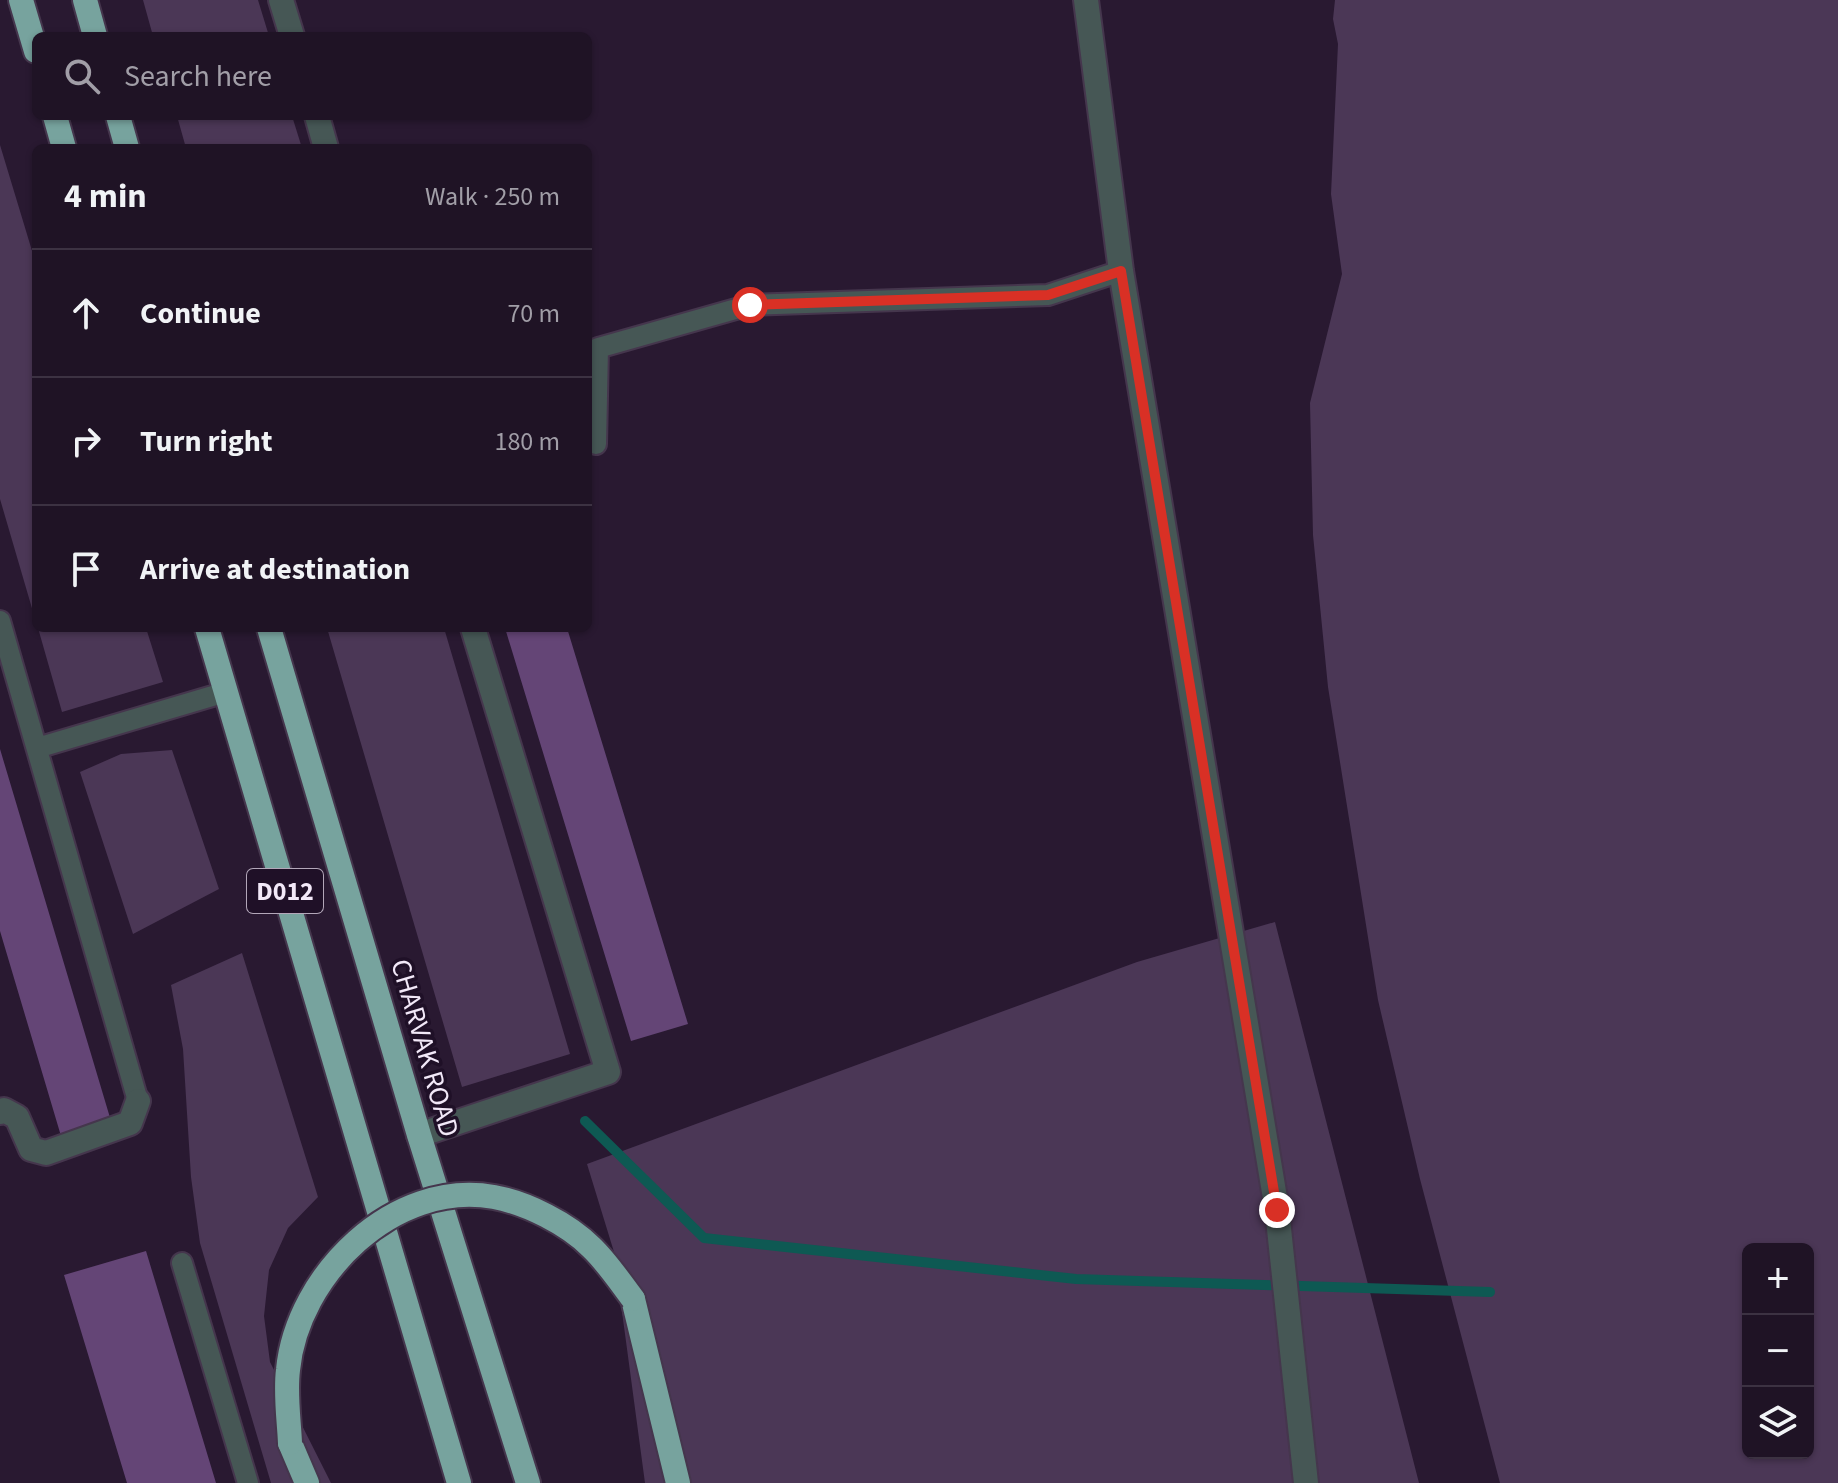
<!DOCTYPE html>
<html lang="en">
<head>
<meta charset="utf-8">
<style>
	body { margin:0; font-family:"Source Sans 3",sans-serif; background:#271c2d; color:#f1f3f6 }
	.controls { position:absolute; right:24px; bottom:24px; display:grid; overflow:hidden; border-radius:12px; box-shadow:0 2px 6px #0004 }
	.controls button { width:72px; height:72px; display:grid; place-items:center; padding:0; border:0; border-bottom:2px solid #3c3242; background:#1f1325; color:#f1f3f6; font:40px sans-serif }
	.stop { position:absolute; width:24px; height:24px; margin:-18px; border:6px solid #d93025; border-radius:50%; background:#fff }
	.stop.end { background:#d93025; border-color:#fff; box-shadow:0 2px 8px #0008 }
	.list { margin:0; padding:0; list-style:none }
	h2 { display:flex; justify-content:space-between; align-items:center; height:104px; margin:0; padding:0 32px; font-size:34px }
	h2 small { font-size:26px; font-weight:400; color:#a19ea7 }
	.list li { display:grid; grid-template-columns:52px 1fr auto; gap:24px; align-items:center; box-sizing:border-box; height:128px; padding:0 32px; border-top:2px solid #3c3242 }
	.list b { display:block; font-size:30px; white-space:nowrap }
	.list em { font-size:26px; font-style:normal; color:#a19ea7 }
	.icon { flex:none; width:44px; height:44px; fill:none; stroke:currentColor; stroke-width:2; stroke-linecap:round; stroke-linejoin:round }
	.map { position:relative; flex:none; width:1838px; height:1483px; overflow:hidden }
	.search { position:absolute; background:#1f1325; box-shadow:0 2px 6px #0004; left:32px; top:32px; width:560px; height:88px; display:flex; align-items:center; gap:20px; box-sizing:border-box; padding:0 28px; border-radius:12px; color:#a19ea7; font-size:30px }
	.panel { position:absolute; background:#1f1325; box-shadow:0 2px 6px #0004; left:32px; top:144px; width:560px; height:488px; border-radius:12px }
	.map>svg:first-child { display:block }
	.green { fill:#4b3756; fill-rule:evenodd }
	.lines { fill:none; stroke-linecap:round; stroke-linejoin:round }
	.stream { stroke:#0e5953; stroke-width:10 }
	.building { fill:#644576 }
	.lane-casing { stroke:#45364d; stroke-width:24 }
	.street-casing { stroke:#45364d; stroke-width:28 }
	.highway-casing { stroke:#45364d; stroke-width:28 }
	.lane { stroke:#465755; stroke-width:20 }
	.street { stroke:#465755; stroke-width:24 }
	.highway { stroke:#77a39e; stroke-width:24 }
	.highway-bridge-casing { stroke:#45364d; stroke-width:28; stroke-linecap:butt }
	.highway-bridge { stroke:#77a39e; stroke-width:24 }
	.route { stroke:#d93025; stroke-width:10 }
	.labels { text-anchor:middle; dominant-baseline:central; stroke-width:7; stroke-linejoin:round; paint-order:stroke }
	.shield { fill:#1f1027; stroke:#b3a7b9; stroke-width:2 }
	.shield-label { font-size:26px; font-weight:bold; fill:#f2e8f8 }
	.street-label { font-size:28px; fill:#f2e8f8; stroke:#1f1027 }
</style>
</head>
<body>
<div class="map">
<svg width="1838" height="1483" viewBox="0 0 1838 1483">
	<rect width="100%" height="100%" fill="#291931"/>
	<path class="green" d="M143,0H258L269,36H153Z
		M1335,0H1838V1483H1500L1420,1179L1378,1000L1328,687L1313,535L1310,403L1342,274L1331,194L1338,44L1333,19ZM1748,1249H1808V1453H1748Z
		M177,116H292L302,148H186Z
		M0,145L36,264V622L0,499Z
		M38,628H146L163,682L62,712Z
		M327,628H444L570,1054L462,1087Z
		M172,750L219,889L133,934L80,772L121,754Z
		M1275,922L1419,1483H645L614,1252L587,1164L1137,962Z
		M242,953L318,1197L288,1228L269,1270L264,1316L270,1362L331,1483H271L200,1243L191,1177L183,1049L171,985Z"/>
	<g class="lines">
		<path class="stream" d="M585,1121L704,1238L1076,1279L1490,1292"/>
	</g>
	<path class="building" d="M505,628H567L688,1024L631,1041Z
		M0,749L111,1121L61,1136L0,931Z
		M146,1251L216,1483H127L64,1275Z"/>
	<g class="lines">
		<defs>
			<path id="lane" d="M596,444L598,348L750,305L1048,295L1121,271
				M0,621L138,1101
				M37,748L226,692
				M182,1263L248,1483"/>
			<path id="street" d="M281,0L292,36
				M1086,0L1121,271L1277,1210L1306,1483
				M317,116L326,148
				M0,1112L4,1110L17,1117L31,1149L46,1153L130,1123L138,1101
				M419,1135L608,1072L473,628"/>
			<path id="highway" d="M21,0L36,51
				M85,0L95,36
				M55,116L64,148
				M118,116L127,148
				M207,628L459,1483
				M269,628L419,1135L528,1483
				M633,1299L678,1483
				M290,1443L307,1483"/>
		</defs>
		<use href="#lane" class="lane-casing"/>
		<use href="#street" class="street-casing"/>
		<use href="#highway" class="highway-casing"/>
		<use href="#lane" class="lane"/>
		<use href="#street" class="street"/>
		<use href="#highway" class="highway"/>
		<defs>
			<path id="highway-bridge" d="M290,1443C289,1420 285,1394 288,1370C297,1275 394,1179 494,1197C527,1203 568,1224 591,1247C607,1262 620,1282 633,1299"/>
		</defs>
		<use href="#highway-bridge" class="highway-bridge-casing"/>
		<use href="#highway-bridge" class="highway-bridge"/>
	</g>
	<g class="lines">
		<path class="route" d="M750,305L1048,295L1121,271L1277,1210"/>
	</g>
	<g class="labels">
		<rect class="shield" x="247" y="869" width="76" height="44" rx="6"/>
		<g class="shield-label">
			<text x="285" y="891">D012</text>
		</g>
		<g class="street-label">
			<text transform="translate(425 1048) rotate(74)">CHARVAK ROAD</text>
		</g>
	</g>
</svg>
<div class="controls">
<button>+</button>
<button>−</button>
<button><svg class="icon" aria-label="layers" viewBox="0 0 24 24"><path d="M12 4l9 5-9 5-9-5zM3 14l9 5 9-5"/></svg></button>
</div>
<div class="stop" style="left:750px;top:305px"></div>
<div class="stop end" style="left:1277px;top:1210px"></div>
<div class="search"><svg class="icon" aria-label="search" viewBox="0 0 24 24"><circle cx="10" cy="10" r="6"/><path d="M15 15l6 6"/></svg>Search here</div>
<section class="panel">
<h2>4 min<small>Walk · 250 m</small></h2>
<ul class="list">
<li><svg class="icon" aria-label="ahead" viewBox="0 0 24 24"><path d="M12 20V5M6 11l6-6 6 6"/></svg><div><b>Continue</b></div><em>70 m</em></li>
<li><svg class="icon" aria-label="right" viewBox="0 0 24 24"><path d="M7 20v-9h11M14 6l5 5-5 5"/></svg><div><b>Turn right</b></div><em>180 m</em></li>
<li><svg class="icon" aria-label="arrive" viewBox="0 0 24 24"><path d="M6 21V4h12l-3 4 3 4H6"/></svg><div><b>Arrive at destination</b></div></li>
</ul>
</section>
</div>
</body>
</html>
